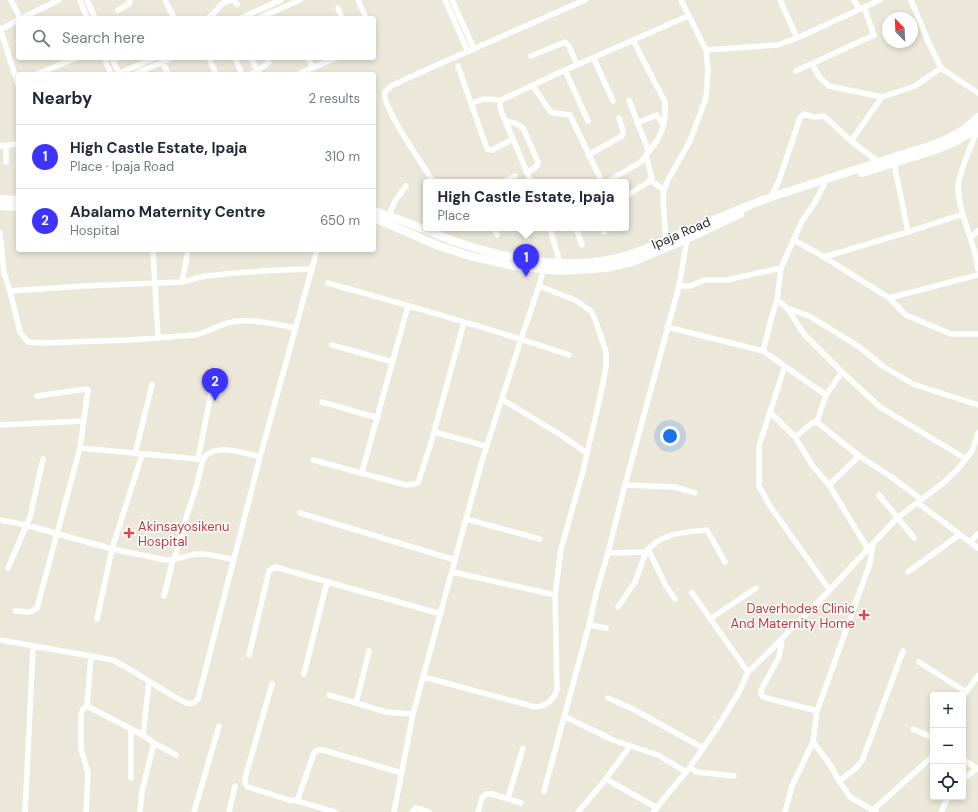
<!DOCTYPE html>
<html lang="en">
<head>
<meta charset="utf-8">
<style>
	body { margin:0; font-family:"DM Sans",sans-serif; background:#f2f2f3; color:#1f2937 }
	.controls { position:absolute; right:12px; bottom:12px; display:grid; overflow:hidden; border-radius:4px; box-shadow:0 2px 6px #0003 }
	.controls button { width:36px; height:36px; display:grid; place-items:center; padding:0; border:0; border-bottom:1px solid #e0e1e3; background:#fff; color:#1f2937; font:20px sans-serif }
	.compass { position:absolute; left:882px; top:12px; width:36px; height:36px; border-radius:50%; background:#fff; box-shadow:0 2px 6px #0003; rotate:336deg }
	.you { position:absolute; left:670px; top:436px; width:14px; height:14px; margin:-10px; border:3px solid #fff; border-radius:50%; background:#1a73e8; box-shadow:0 0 0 6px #1a73e833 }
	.badge { display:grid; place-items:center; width:26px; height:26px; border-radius:50%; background:#3d34ff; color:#fff; font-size:13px; font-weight:700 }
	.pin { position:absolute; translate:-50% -33px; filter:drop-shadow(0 1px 2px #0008) }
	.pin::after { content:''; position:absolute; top:21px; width:14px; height:12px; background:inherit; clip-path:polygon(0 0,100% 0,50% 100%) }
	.popup { position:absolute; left:423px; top:179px; width:206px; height:52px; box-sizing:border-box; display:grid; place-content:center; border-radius:4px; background:#fff; filter:drop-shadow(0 1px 3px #0005); font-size:13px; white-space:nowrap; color:#747a83 }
	.popup b { font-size:15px; color:#1f2937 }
	.popup::after { content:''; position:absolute; left:50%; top:100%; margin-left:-8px; border:8px solid transparent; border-top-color:#fff }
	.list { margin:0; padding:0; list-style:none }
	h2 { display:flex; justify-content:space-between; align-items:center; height:52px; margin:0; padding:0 16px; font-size:17px }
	h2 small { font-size:13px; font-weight:400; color:#747a83 }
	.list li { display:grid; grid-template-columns:26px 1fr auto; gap:12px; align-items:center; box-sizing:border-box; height:64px; padding:0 16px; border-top:1px solid #e0e1e3 }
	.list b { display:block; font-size:15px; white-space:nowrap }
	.list p { margin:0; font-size:13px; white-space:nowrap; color:#747a83 }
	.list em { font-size:13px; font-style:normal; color:#747a83 }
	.icon { flex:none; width:22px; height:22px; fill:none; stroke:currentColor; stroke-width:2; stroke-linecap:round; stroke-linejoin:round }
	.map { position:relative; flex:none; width:978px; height:812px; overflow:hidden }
	.search { position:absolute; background:#fff; box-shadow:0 2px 6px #0003; left:16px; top:16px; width:360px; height:44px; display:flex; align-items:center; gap:10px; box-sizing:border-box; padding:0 14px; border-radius:4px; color:#747a83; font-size:15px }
	.panel { position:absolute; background:#fff; box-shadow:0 2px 6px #0003; left:16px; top:72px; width:360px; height:180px; border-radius:4px }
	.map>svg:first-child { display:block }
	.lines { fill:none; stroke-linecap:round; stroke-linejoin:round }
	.minor { stroke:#fff; stroke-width:5.5 }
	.secondary { stroke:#fff; stroke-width:8 }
	.health-dot { fill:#e0444e; stroke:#fff; stroke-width:1.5 }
	.labels { text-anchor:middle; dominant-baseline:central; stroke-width:3; stroke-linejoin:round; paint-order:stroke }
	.street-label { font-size:13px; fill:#292929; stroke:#fff }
	.health-label { font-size:13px; fill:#be3a42; stroke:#fff; text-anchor:start }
</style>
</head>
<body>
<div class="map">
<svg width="978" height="812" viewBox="0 0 978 812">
	<rect width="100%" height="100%" fill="#ece8d9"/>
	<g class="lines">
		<path class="minor" d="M11,0L20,18
			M80,0L87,18
			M87,0L95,18
			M165,0L174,18
			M358,0L366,18
			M445,0L468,52
			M452,0L474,49
			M681,0L706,50L778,45L797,38L880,0
			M780,0L797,38
			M854,0L859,9
			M911,0L927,39L941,68L978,93
			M338,8L342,18
			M118,10L129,4L130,0
			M22,18L59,0
			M208,18C220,12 215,3 233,0L237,4
			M241,18L281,0
			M259,18L300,0
			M0,28L18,85
			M0,30L18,20
			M531,56L565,42L569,46L577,65
			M104,58L111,74
			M112,58L119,74
			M209,58L216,74
			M235,58L242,74
			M251,58L259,74
			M308,58L313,68
			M594,59L613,101
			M163,62L168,74
			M812,64L820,78L829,86L882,97L915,86L941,68
			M458,66L487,149L492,150L513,139
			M565,70L588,121
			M796,71L874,35L864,7
			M37,74L76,58
			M118,74L154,58
			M135,74L171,58
			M250,74L257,71L269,62L267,58
			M298,74L336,58
			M533,86L550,111L554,113L570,115L602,182
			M629,100L649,152
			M472,103L484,99L501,100
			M506,121L515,123L523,128L538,162C537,168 532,170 526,172
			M637,123L657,115L661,122L664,123
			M978,128C973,142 958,174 958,187C959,216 975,241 978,269
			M851,141L882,97
			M0,146L18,144
			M588,155L622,136L623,130L619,118
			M6,162V146
			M894,163L908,232
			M650,180L664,190
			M433,182C425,167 380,105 385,92L391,86L428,69L585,0
			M503,182L515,176
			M531,182L502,113L500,106L501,100L565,70L688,16
			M607,182L641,162L656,142L661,133L664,123L665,115V102L633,40
			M626,196L647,183L652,178L646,156
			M771,197L778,183L800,118L804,114L814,117L824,116L851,141L880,163
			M389,215L395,201L406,186
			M494,228L497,235
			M550,228L560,263
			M576,228L582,245
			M602,228L604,232
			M0,233L4,273L10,291L20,332L28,342L42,343L129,340L194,335C206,333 215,327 227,323C249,317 274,324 295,328
			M437,234L439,228
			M971,237L978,231
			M794,240L824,257L908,232L963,214
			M666,242L663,199L664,190L668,180L690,141L706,98L708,70L706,50
			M153,250L158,338
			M824,257L889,298L906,315L951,334H978
			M182,282L188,250
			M328,283C409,306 490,328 569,355
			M679,286H690L705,280H727L781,268
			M10,291L83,286L182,282C190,281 197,277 206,276C241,272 276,270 312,269
			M889,298L978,275
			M777,300L787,308L809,316L858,346L884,367L913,384L978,405
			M787,308L804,334L842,372L880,407L966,459
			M667,327L763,351L826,395
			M332,345L393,362
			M763,351L772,316L777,300L781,268L802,221L814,204L824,185
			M785,366L759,446V486L770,506L829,589
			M503,400L561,435L587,453
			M322,402L378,418
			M770,412L795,437L812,465L829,485L868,549
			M817,422L826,395L842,372
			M0,425L84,421
			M434,432L486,446
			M795,437L812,423L817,422L859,456L890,476L921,499
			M80,448L198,459H203C215,442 243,453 260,457
			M135,454L152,385
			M198,459L216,369
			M313,460L406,485L415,484L418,483L431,443L464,322
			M362,472L408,306
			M625,485L675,487L695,493
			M829,485L859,456
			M879,495L914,538
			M918,503L978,548
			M300,513L455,560
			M466,519L540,539
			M0,520L26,525L112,549L166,560C177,560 187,555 197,554C209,553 222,557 234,560
			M970,542L978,534
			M648,549L666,586L675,599
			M608,553L646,552C660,533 685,532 707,530L725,562
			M8,568L30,517L43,459
			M453,572L555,595
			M908,572L959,535
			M692,593L748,672
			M164,596L173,560L176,554L185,521L196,488L203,459
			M618,607L635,582L646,552
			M15,611L30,612L37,608L80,448L88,390L86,389L37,396
			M97,619L112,549L142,455
			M710,619L756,588
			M589,625L606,628
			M782,639L779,657L761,690V694L763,697L817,711
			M0,640L113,660C138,673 161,690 186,703C191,704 194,704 198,699L260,457L317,250
			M249,655L269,571L275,567L441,614
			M919,662L966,692
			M304,674L327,582
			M424,677L535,707C547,706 554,700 557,689L555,595L561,549L583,471L601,393L606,367V352L595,319L591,311L575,300L539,286
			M272,684L245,778V783L248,787L289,800L297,801L314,753L318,750H323L402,773
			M329,695L386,712L396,713L413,714
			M963,696L978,676
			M608,698L631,708L703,748
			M356,703L369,651
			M87,706L143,735L154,743L176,755
			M564,716L613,740L658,755L686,772
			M913,729L933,738
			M131,730V778
			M143,735L149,682
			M813,742L831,766L839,781L850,797L876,812
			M963,759L976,768
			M690,767L696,772L734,776
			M606,779L657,808
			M963,779L978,768
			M839,781L855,769L862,761L903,651
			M544,791L589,625L597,590L608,553L625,485L679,286L687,239
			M508,798L523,748
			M297,801L335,812
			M873,810L933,756
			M25,812L33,647
			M86,812L88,773L81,749V715L83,709L87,706L91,656
			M140,812L142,791L154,743
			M194,812L219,726
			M229,812L235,786
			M394,812L413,714L481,464L521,339L539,286L544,267
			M412,812L416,808L429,812
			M478,812L482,798L486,794H492L521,803
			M578,812L606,779L630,746
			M653,812L690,767L717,728L739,692L748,672L782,639L793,626L810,611L897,518L943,483L957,470L972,451L978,433
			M785,812L792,786L813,742L817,711L870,563L873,544
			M941,812L948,797"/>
		<path class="secondary" d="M862,173C878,168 894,163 910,158C935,150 959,144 978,126
			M0,199L18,200
			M0,206L18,207
			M374,211C402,219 429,232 457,242C506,259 569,271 621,257C638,253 653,245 669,239C703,225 736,210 771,197C807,185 843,174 879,162C912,150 954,144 978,117
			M374,218L439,246L470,256L514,266L560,271L606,268L632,262L687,239L740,214"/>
	</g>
	<g class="health-dot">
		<path d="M127 527h4v4h4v4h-4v4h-4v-4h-4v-4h4z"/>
		<path d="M862 609h4v4h4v4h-4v4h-4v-4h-4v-4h4z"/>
	</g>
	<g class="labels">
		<g class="street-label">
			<text transform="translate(681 233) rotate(-23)">Ipaja Road</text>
		</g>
		<g class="health-label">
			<text x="138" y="526">Akinsayosikenu<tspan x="138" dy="15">Hospital</tspan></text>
			<text x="855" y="608" text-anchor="end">Daverhodes Clinic<tspan x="855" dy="15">And Maternity Home</tspan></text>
		</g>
	</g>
</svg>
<div class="controls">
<button>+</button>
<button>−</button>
<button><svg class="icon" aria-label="locate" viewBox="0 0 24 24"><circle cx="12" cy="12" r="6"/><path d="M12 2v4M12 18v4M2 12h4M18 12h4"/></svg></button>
</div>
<svg class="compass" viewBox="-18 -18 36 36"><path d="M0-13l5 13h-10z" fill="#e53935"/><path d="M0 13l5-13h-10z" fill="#747a83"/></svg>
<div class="you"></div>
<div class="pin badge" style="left:526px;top:277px">1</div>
<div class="popup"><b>High Castle Estate, Ipaja</b>Place</div>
<div class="pin badge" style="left:215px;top:401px">2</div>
<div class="search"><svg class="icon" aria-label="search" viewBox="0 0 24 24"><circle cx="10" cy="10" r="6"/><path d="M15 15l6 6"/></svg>Search here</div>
<section class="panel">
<h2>Nearby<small>2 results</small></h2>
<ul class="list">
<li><span class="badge">1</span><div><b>High Castle Estate, Ipaja</b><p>Place · Ipaja Road</p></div><em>310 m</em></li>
<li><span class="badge">2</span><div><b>Abalamo Maternity Centre</b><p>Hospital</p></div><em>650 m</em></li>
</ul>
</section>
</div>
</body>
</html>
